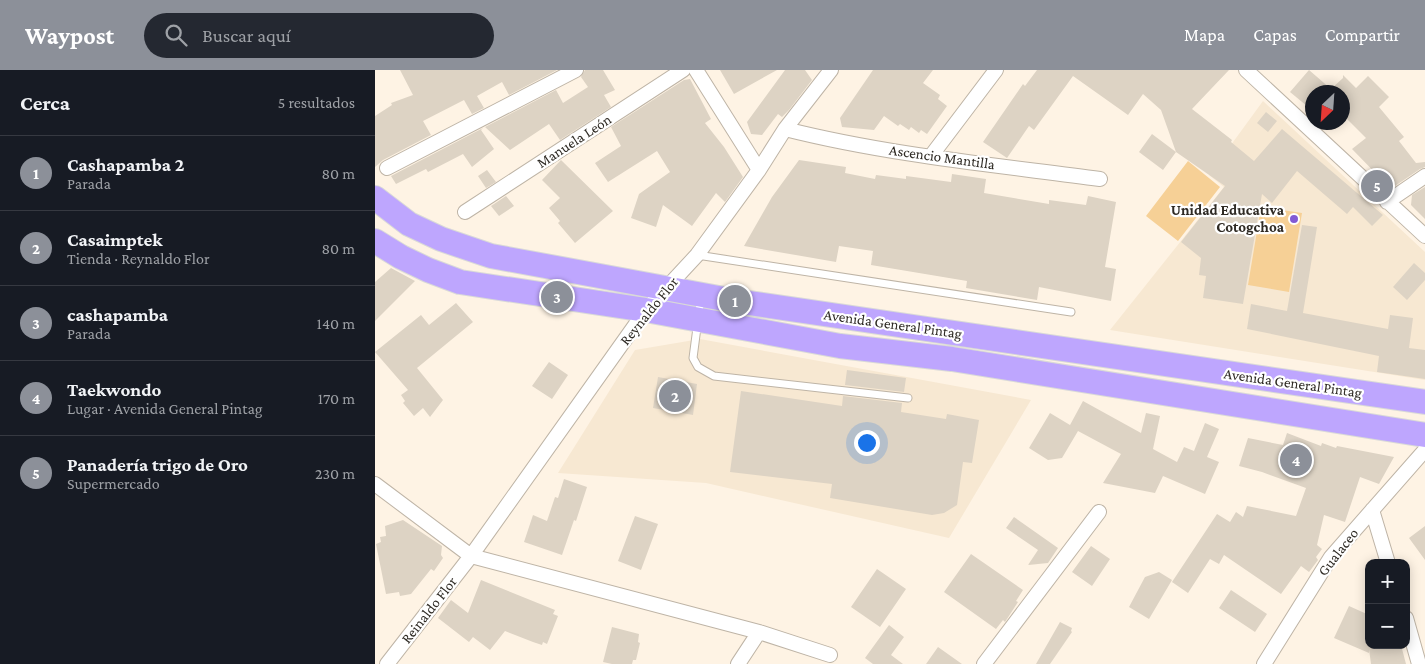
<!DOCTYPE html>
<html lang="es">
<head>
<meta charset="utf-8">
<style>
	body { margin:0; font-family:"Crimson Pro",serif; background:#242831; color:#f1f3f6 }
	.controls { position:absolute; right:15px; bottom:15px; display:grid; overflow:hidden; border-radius:10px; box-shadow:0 2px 12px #0003 }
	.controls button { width:45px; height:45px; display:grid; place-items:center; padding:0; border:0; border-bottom:1px solid #363941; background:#171b24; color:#f1f3f6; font:25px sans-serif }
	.compass { position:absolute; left:930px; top:15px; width:45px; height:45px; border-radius:50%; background:#171b24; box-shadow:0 2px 12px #0003; rotate:205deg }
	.you { position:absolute; left:491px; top:372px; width:18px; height:18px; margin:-12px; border:4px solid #fff; border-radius:50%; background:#1a73e8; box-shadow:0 0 0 8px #1a73e833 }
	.badge { display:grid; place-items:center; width:32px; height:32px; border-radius:50%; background:#8c9099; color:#fff; font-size:16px; font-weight:700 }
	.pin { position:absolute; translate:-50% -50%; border:2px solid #fff; box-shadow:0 1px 5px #0006 }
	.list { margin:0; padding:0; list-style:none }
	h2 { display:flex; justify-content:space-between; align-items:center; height:65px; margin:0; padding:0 20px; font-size:21px }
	h2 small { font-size:16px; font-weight:400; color:#9ea1a6 }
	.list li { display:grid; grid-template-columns:32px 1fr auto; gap:15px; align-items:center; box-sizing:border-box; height:75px; padding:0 20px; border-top:1px solid #363941 }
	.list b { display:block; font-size:19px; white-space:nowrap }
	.list p { margin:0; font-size:16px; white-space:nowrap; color:#9ea1a6 }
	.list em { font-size:16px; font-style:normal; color:#9ea1a6 }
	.icon { flex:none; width:28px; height:28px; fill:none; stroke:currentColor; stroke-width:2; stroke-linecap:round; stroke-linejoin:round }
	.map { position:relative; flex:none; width:1050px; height:594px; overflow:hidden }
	header { display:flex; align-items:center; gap:30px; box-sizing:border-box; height:70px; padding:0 25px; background:#8c9099; color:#fff }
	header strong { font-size:24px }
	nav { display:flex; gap:28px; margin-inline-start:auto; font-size:18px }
	.search { width:350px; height:45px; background:#242831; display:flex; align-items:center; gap:12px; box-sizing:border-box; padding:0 18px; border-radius:28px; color:#9ea1a6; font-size:19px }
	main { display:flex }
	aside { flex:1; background:#171b24 }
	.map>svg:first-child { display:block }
	.built { fill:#f7e8d2 }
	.green { fill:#f6d096 }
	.building { fill:#ddd3c4 }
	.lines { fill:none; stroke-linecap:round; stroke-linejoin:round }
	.service-casing { stroke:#beb4a6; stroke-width:9 }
	.minor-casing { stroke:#beb4a6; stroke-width:16 }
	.trunk-casing { stroke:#d9d9d8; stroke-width:26 }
	.service { stroke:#fff; stroke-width:7 }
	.minor { stroke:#fff; stroke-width:14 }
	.trunk { stroke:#bea6fe; stroke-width:24 }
	.poi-dot { fill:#825ad4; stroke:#fff; stroke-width:2 }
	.labels { text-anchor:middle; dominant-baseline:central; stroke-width:4.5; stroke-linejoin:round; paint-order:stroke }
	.street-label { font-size:15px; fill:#2e2a24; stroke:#fff }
	.poi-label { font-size:15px; font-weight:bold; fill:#2e2a24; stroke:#fff; text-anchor:end }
</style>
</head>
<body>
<header>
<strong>Waypost</strong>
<div class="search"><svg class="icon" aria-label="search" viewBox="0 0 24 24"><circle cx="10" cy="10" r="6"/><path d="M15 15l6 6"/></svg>Buscar aquí</div>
<nav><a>Mapa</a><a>Capas</a><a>Compartir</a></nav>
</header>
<main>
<aside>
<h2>Cerca<small>5 resultados</small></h2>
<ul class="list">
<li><span class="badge">1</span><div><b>Cashapamba 2</b><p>Parada</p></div><em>80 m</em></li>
<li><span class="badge">2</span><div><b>Casaimptek</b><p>Tienda · Reynaldo Flor</p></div><em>80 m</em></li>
<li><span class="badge">3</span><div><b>cashapamba</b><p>Parada</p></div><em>140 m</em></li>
<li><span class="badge">4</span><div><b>Taekwondo</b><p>Lugar · Avenida General Pintag</p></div><em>170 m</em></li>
<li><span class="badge">5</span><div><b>Panadería trigo de Oro</b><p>Supermercado</p></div><em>230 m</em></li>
</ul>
</aside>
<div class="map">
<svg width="1050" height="594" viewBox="0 0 1050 594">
	<rect width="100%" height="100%" fill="#fef3e4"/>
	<path class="built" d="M888,31L1050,182V310L735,260L849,117L834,105Z
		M325,269L656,330L574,468L331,413L183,403L260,280Z"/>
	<path class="green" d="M813,91L845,117L803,171L771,146Z
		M886,137L927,143L914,222L873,215Z"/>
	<path class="building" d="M25,0H182L134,25L127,12L102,26L109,38L97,44L89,30L48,51L56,65L8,90L0,97V46L17,35L16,33L38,25Z
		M210,0H228L240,20L229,25L236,37L185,70L174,54L135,80L110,57L181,20L188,33L213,17L206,7Z
		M345,0H402L359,24Z
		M410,0H430L437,10L414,40L407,47L403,44L387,65L376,64L372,52Z
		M498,0H558L548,13L565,25L563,29L572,36L552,64L546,60L544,63L536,57L534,60L525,54L523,56L509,46L499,60L467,57L465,48Z
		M662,0H854L817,39L857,70L856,72L879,91L907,59L1008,145L997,156L978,137L972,144L922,101L897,133L887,124L868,234L828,228L831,206L824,205L826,188L806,172L850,116L801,82L788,100L764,82L777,64L801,82L786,40L768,24L753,45L698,6L659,60L654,56L632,88L608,72L648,14L650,16Z
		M934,0L956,19L968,8V5L981,18L993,6L1014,27L1004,37L1029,67L1024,71L1041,93L1050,92V97L1045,99L1017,118L1014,117L977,79L991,68L968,45V22H938V41L915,22Z
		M315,9L336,49L330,53L349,77L368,107L350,132L341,123L317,156L288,135L281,157L256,148L264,124L295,102L282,81L233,112L220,93L246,76L236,57L309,10Z
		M891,42L902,51L893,62L882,53Z
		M108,58L106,60L119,79L97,97L88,84L53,102L51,99L21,114L16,106Z
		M186,90L238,141L200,173L183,153L185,151L174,138L185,128L167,110Z
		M424,90L471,97L470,103L500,109L501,105L531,109V106L576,112L577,104L611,109L609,123L674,134V130L711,135L713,126L741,132L730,197L741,199L736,231L664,217L662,230L591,218L592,211L496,195L498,181L464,176L461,192L369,176L397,127Z
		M112,100L121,112L111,118L103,106Z
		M1050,117V149L1036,135L1037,125Z
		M131,126L139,136L124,146L116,136Z
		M927,155L942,157L928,243L1013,259L1015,245L1038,248L1034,278L1050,280V309L1002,302L1004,286L872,259L876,234L912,241Z
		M1039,193L1050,203V210L1032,230L1018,217Z
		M16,198L40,211L0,251V212Z
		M81,233L98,252L42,298L68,330L55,347L48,338L39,346L28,333L30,331L26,325L33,320L0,282L46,245L54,255Z
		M174,292L193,305L177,329L157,316Z
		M472,300L531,308L529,322L470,315Z
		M283,307L322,314L318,345L278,338Z
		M366,321L467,336L468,326L527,333L526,342L571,349L572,344L604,350L597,393L588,392L582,435L569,443L557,445L455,428L457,414L355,402Z
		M708,331L766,363L771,343L785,346L778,379L802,392L809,377L819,381L830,353L844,359L832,387L844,392L830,424L788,406L780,423L728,413L746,384L703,361L687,388L673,390L654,378L675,343L695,355Z
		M912,363L946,376L947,373L961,378L962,376L1019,387L1004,414L985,407L970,452L949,445L942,475L947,479L941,487L943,490L934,502L926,496L906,524L849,485L844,494L835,489L813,523L797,512L842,444L855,452L861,442L868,447L872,436L921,446L931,418L887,402L864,396L873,368L908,375Z
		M189,409L212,417L201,451L199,450L187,485L149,472L158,445L172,451L180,427L183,428Z
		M260,446L283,454L266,500L243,491Z
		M639,447L683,478L673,493L653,495L663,480L631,458Z
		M28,450L67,476L66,485L68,488L59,501L56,499L36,524L25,526L24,522L11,524L1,474L6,472L5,467L11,466L10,456Z
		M1050,456V490L1034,468Z
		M716,476L735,489L717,516L697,502Z
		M596,484L648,520L641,531L643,532L630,552L628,550L621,559L569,522Z
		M502,499L531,519L505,557L476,537Z
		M784,502L797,510L774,549L754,537L770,507Z
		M106,510L180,540L178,544L183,546L172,574L168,572L167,575L158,572L130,561L115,580L98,567L94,572L63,548L76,530L93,543Z
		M856,520L892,544L880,562L844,538Z
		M974,536L994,545V575H1026L1031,594H996L994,579V583L959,568Z
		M685,552L697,558L696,561L697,562L675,594H661Z
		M514,555L529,567L516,585L528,594H498L490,588Z
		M237,557L264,564L263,572L265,573L261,590H258L257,594H237L228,592Z
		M563,577L587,594H551Z"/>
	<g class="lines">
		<defs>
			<path id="service" d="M322,185L696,242
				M326,227L318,288L323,297L339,306L533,328"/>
			<path id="minor" d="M321,0L384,100
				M871,0L1050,166
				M410,59C513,85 620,95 725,109
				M556,86L621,0
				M12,98L201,0
				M1012,132L1050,106
				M90,142L308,0
				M0,414L96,486L384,562L455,585
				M997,440L1013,493
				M1031,548L1044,594
				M12,594L96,486L271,240L322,185L384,100L410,59L456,0
				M363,594L384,562
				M609,594L724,442
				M889,594L956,487L1050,380"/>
			<path id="trunk" d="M0,128L34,154L66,169L116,186L360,231L1050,332
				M0,171L26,187L53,200L85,212L271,240L465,276L577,289L1050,365"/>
		</defs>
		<use href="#service" class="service-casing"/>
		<use href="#minor" class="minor-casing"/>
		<use href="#trunk" class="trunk-casing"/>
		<use href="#service" class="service"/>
		<use href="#minor" class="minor"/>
		<use href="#trunk" class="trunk"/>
	</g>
	<circle class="poi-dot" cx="919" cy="149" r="5"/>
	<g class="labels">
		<g class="street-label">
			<text transform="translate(199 71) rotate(-33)">Manuela León</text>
			<text transform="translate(567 87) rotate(8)">Ascencio Mantilla</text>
			<text transform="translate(274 241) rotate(-51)">Reynaldo Flor</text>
			<text transform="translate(518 254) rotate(8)">Avenida General Pintag</text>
			<text transform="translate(918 313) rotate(8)">Avenida General Pintag</text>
			<text transform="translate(963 482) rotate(-52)">Gualaceo</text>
			<text transform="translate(54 540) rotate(-52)">Reinaldo Flor</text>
		</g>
		<g class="poi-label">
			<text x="909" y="140">Unidad Educativa<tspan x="909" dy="17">Cotogchoa</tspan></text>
		</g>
	</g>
</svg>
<div class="controls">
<button>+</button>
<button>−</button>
</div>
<svg class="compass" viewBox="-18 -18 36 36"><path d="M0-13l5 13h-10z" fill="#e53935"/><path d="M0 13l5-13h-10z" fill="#9ea1a6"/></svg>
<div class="you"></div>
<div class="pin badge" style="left:360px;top:231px">1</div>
<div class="pin badge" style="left:300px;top:326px">2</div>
<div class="pin badge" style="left:182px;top:227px">3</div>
<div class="pin badge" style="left:921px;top:390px">4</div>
<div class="pin badge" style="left:1002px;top:116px">5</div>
</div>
</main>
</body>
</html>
